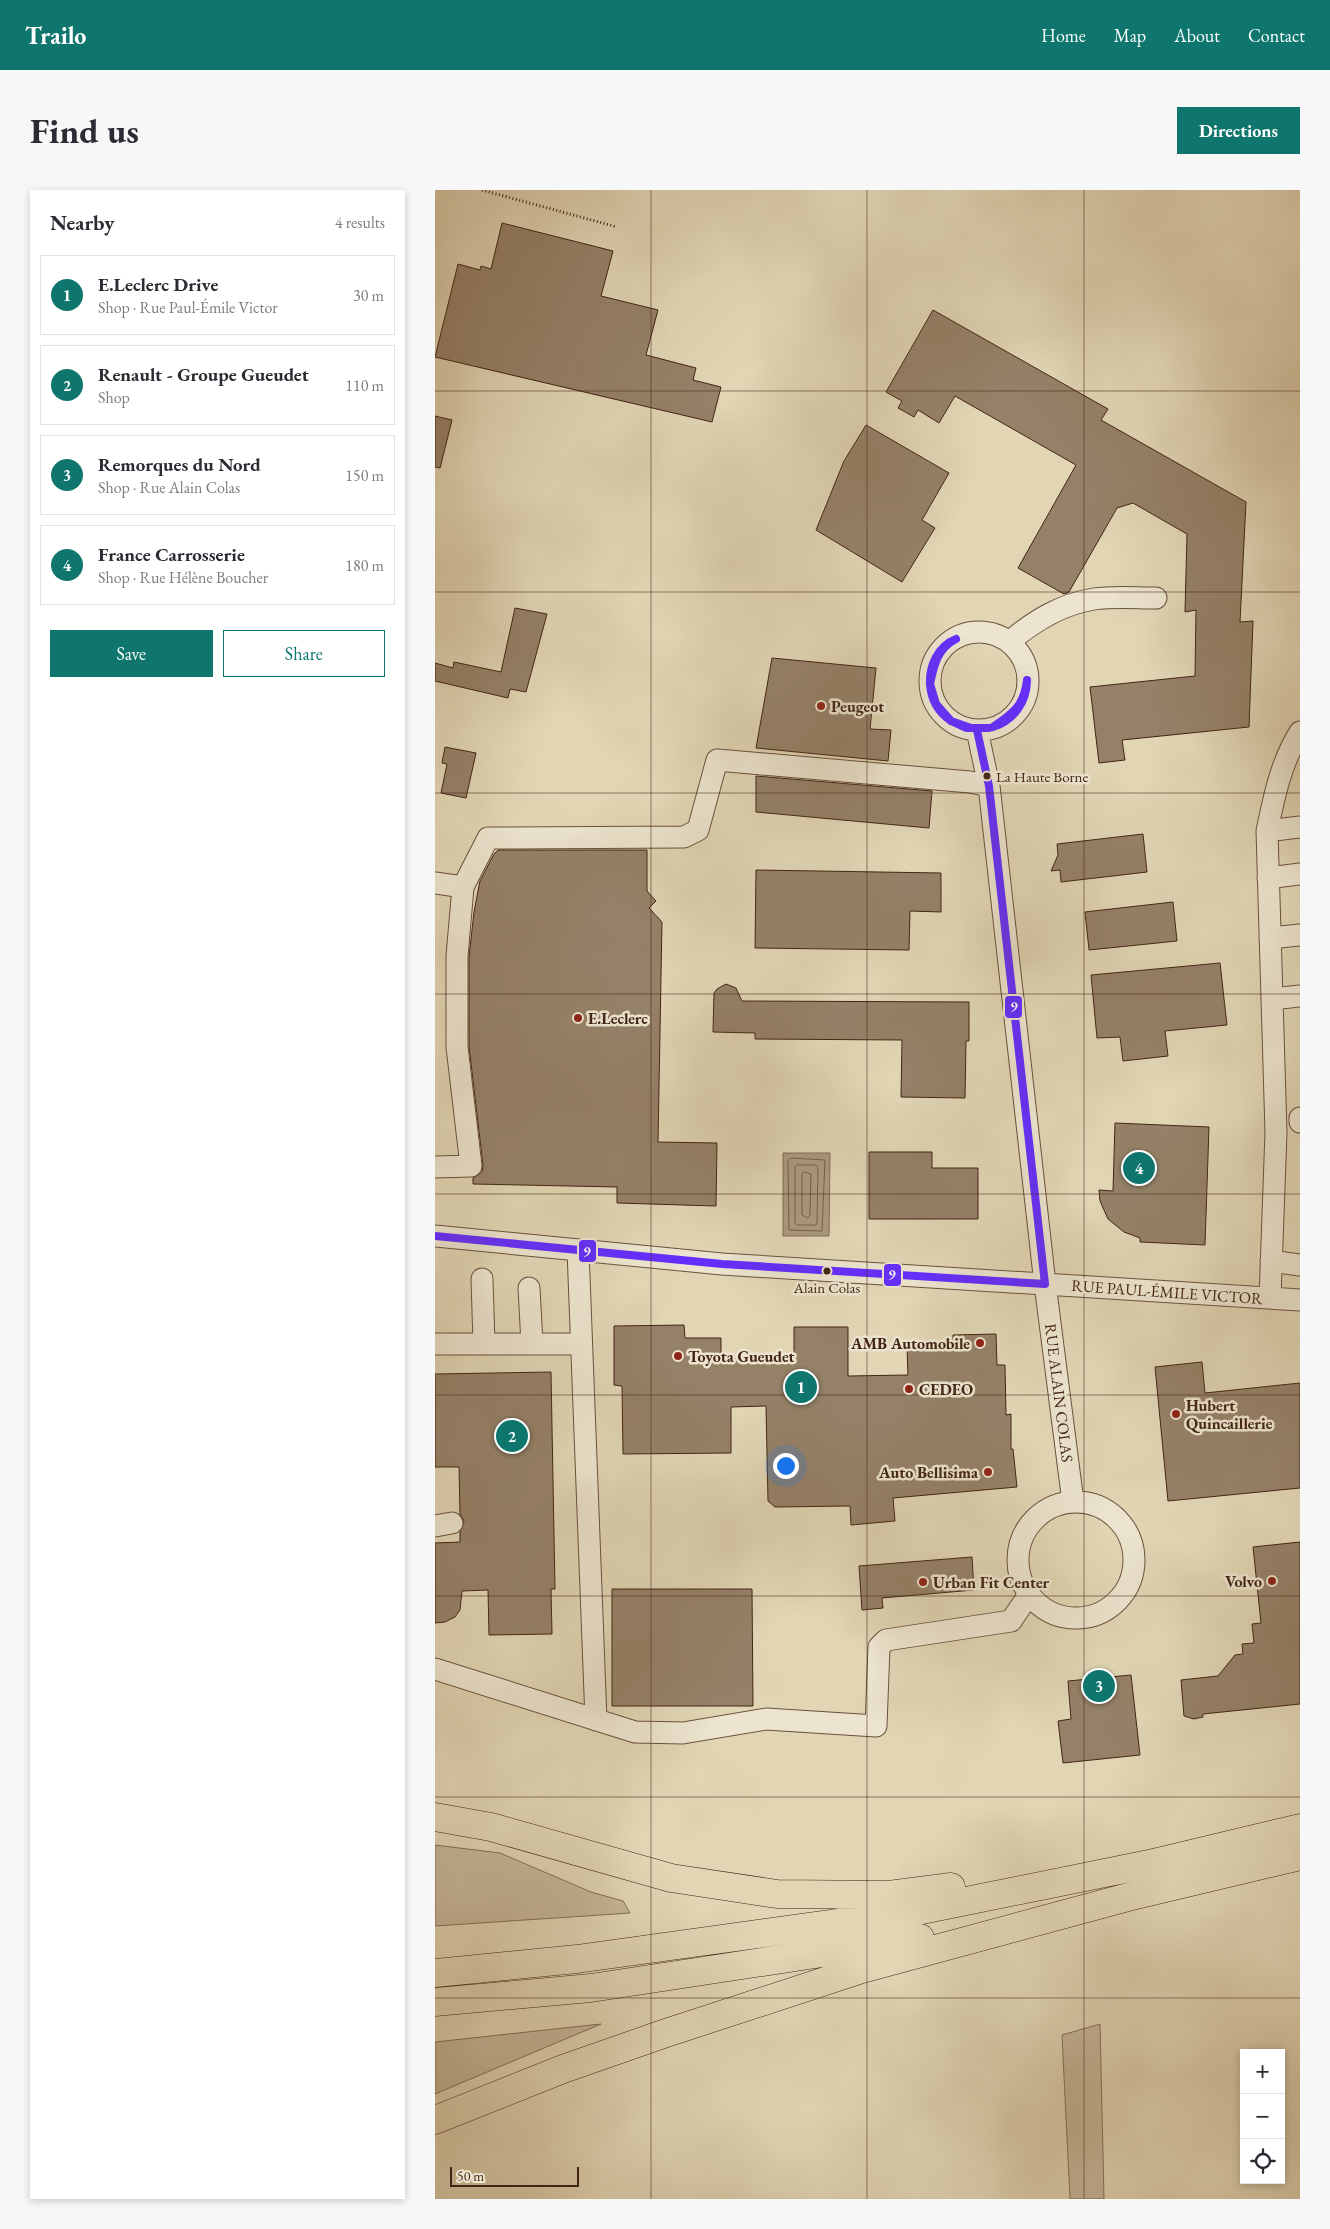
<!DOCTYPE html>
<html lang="en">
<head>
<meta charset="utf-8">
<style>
	body { margin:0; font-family:"EB Garamond",serif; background:#f7f7f7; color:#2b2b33 }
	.controls { position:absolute; right:15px; bottom:15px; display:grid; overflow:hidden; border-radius:0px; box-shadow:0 2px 8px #0003 }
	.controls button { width:45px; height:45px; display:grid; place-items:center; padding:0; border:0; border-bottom:1px solid #e1e1e2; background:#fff; color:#2b2b33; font:25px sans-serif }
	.scale { position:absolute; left:15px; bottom:12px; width:129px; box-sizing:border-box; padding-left:5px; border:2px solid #422515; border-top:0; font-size:14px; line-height:18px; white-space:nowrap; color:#422515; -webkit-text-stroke:4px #ece4ce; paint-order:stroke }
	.you { position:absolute; left:350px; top:1275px; width:18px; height:18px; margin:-12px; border:4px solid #fff; border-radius:50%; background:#1a73e8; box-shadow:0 0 0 8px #1a73e833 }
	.badge { display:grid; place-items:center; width:32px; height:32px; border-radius:50%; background:#0f766e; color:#fff; font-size:16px; font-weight:700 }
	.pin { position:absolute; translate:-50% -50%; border:2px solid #fff; box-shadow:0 1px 5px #0006 }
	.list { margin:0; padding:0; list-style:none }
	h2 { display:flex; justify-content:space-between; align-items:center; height:65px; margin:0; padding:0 20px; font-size:21px }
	h2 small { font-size:16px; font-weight:400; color:#7c7c81 }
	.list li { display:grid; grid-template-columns:32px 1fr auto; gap:15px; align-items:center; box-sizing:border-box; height:80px; margin:0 10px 10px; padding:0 10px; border:1px solid #e1e1e2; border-radius:0px }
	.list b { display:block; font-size:19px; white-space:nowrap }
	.list p { margin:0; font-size:16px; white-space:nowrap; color:#7c7c81 }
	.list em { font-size:16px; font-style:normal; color:#7c7c81 }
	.actions { display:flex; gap:10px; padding:15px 20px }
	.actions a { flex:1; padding:11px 0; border:1px solid #0f766e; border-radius:0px; text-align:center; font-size:18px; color:#0f766e }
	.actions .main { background:#0f766e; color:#fff }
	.icon { flex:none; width:28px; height:28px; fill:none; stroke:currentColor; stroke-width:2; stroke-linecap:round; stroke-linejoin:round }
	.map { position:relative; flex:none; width:865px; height:2009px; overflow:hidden; border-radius:0px }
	header { display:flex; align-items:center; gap:30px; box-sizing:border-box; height:70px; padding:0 25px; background:#0f766e; color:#fff }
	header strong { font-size:24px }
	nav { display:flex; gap:28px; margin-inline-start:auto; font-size:18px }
	.intro { display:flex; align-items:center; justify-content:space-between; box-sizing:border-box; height:120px; padding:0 30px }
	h1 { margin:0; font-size:35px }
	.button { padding:12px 22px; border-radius:0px; background:#0f766e; color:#fff; font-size:18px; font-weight:700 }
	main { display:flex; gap:30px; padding:0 30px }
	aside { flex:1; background:#fff; border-radius:0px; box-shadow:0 2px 8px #0003 }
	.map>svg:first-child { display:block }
	.green { fill:#c6b799; stroke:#846e57 }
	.water { fill:#ab997e; stroke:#816b54 }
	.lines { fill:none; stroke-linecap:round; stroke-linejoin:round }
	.shore { stroke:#765f4a; stroke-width:1 }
	.building { fill:#958168; stroke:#422515 }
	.minor-casing { stroke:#6a513d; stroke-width:23 }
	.highway-casing { stroke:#422515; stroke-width:29 }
	.path { stroke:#422515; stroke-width:3; stroke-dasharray:1 2.5; stroke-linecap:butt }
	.minor { stroke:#ece4ce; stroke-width:21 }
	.highway { stroke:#e1d5b4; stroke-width:28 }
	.bus-1-casing { stroke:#ece4ce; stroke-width:11 }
	.bus-1 { stroke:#642efe; stroke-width:8 }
	.grid { fill:none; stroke:#422515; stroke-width:1; stroke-opacity:0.55 }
	.poi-dot { fill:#8f2418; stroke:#ece4ce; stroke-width:2 }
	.bus-dot { fill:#422515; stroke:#ece4ce; stroke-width:2 }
	.labels { text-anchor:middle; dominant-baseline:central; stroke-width:5; stroke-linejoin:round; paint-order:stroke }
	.bus-label { font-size:15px; fill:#422515; stroke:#ece4ce; text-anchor:start }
	.poi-label { font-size:16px; font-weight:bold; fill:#422515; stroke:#ece4ce; text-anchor:start }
	.street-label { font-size:16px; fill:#422515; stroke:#ece4ce }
	.line-badge { stroke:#ece4ce; stroke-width:2 }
	.badge-label { font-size:14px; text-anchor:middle; font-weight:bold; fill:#fff }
</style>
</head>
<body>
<header>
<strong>Trailo</strong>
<nav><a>Home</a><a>Map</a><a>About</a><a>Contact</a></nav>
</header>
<div class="intro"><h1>Find us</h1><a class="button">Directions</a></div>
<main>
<aside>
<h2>Nearby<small>4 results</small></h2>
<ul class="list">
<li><span class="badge">1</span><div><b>E.Leclerc Drive</b><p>Shop · Rue Paul-Émile Victor</p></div><em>30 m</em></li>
<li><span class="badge">2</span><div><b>Renault - Groupe Gueudet</b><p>Shop</p></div><em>110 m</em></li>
<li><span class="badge">3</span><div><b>Remorques du Nord</b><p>Shop · Rue Alain Colas</p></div><em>150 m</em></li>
<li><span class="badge">4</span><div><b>France Carrosserie</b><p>Shop · Rue Hélène Boucher</p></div><em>180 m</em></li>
</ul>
<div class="actions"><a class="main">Save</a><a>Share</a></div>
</aside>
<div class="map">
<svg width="865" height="2009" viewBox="0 0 865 2009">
	<rect width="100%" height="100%" fill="#e1d5b4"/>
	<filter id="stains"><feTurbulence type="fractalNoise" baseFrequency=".004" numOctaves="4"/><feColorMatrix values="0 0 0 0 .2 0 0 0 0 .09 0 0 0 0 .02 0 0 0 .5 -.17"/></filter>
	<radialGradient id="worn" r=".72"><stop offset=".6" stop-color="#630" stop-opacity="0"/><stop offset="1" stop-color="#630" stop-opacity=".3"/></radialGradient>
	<path class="green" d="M0,1655L65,1663L156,1702L188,1711L195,1723L0,1736Z
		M166,1834L0,1904V1852Z
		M665,1834L669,2009H635L627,1845Z"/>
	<path class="water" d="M348,963H395L394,1046H348Z"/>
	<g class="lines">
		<path class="shore" d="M356,968L390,970L387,1041L354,1040L353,971Z
			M362,975H381L383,977L382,1033L381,1035H362L360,1033V977Z
			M370,982L376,984L375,1025L373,1028L367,1025V984Z"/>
	</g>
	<path class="building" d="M67,33L178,61L166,106L223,120L211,165L261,178L258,190L286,197L277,232L0,167L23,74L45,80L46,76L56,79Z
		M498,120L673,219L666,230L811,312L805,432L818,431L814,537L687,550L690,570L664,573L655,497L760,486L761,420L750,422L752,344L698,313L682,318L634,402L629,404L583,378L641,275L520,206L504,233L483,220L479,227L463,218L467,211L451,202Z
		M0,226L17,230L5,278L0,277Z
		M431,235L514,283L487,330L500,338L467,392L381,340L409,271Z
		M80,418L112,424L91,502L75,499L73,508L0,491V473L18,478L19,472L66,482Z
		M337,468L441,478L435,539L456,540L453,571L321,558Z
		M10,557L41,563L31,608L6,603L12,574L7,573Z
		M321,586L497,601L494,638L321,622Z
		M708,644L712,682L626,692L625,680L616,681L623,665L622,654Z
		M63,660H212V701L221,711L214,718L227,732L223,952L282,953L281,1016L182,1013V997L38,994V988L47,982L48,975L34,856V767L39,722L45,691L59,664Z
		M321,680L506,683V722L475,721L474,760L320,758Z
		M738,712L742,751L654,760L650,722Z
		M785,773L792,835L730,841L733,866L688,871L685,847L662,848L656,785Z
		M291,794L301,798L307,811L534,812V851H531L530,908L466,907L467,850L320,849V843L278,842L279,803L282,799Z
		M680,933L774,937L770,1055L705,1052V1048L689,1042L673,1029L665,1011L664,1000L678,1001Z
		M434,962H497V978H543V1029H434Z
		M249,1135L250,1148H286V1164H295L296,1169L359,1168V1137H413V1186L473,1185L472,1156L518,1155V1145L561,1144L562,1175H570L571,1225L576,1224V1259H578L582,1297L458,1308L460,1331L416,1335L415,1316L340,1317L333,1311L331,1216L296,1217V1263L188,1264L187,1196L179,1195V1136Z
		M767,1172L770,1203L865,1193V1298L733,1311L720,1177Z
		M116,1182L120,1399H116L117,1444L54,1445L53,1400L27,1401L25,1420L20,1427L10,1432L0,1433V1353L25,1352V1342L29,1331L25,1324L24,1277H0V1184Z
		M865,1352V1514L768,1524V1527L759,1529L749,1526L746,1490L783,1486L800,1465L808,1464L807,1454L819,1453L817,1434L826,1433L818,1357Z
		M537,1367L539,1400L447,1408L448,1418L427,1420L424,1376Z
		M177,1399H317L318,1516H177Z
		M696,1485L705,1565L628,1573L623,1531L636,1529L633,1491Z"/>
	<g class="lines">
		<defs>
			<path id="minor" d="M495 491a49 49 0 1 1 98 0a49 49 0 1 1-98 0Z
				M574,452C599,431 626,414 659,409C679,406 701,408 721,408
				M542,540L554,596L610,1094L638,1312
				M832,641L865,637
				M833,688L865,684
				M0,693L28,697L53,648L249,647L263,640L282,570L535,592L554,596
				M835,748L865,745
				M837,809L865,806
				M865,928V932
				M0,977L36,976L22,857V766L28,697
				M0,1046L287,1074L865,1110
				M143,1060L161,1530
				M836,1071L865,1075
				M47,1089L49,1154
				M94,1098L97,1154
				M835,1108L841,942L832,641C839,607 846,572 865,542
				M0,1154H145
				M583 1370a58 58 0 1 1 116 0a58 58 0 1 1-116 0Z
				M0,1336L17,1333
				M0,1479L200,1542L248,1543L331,1529L441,1536L444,1457L451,1450L576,1431L593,1406"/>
			<path id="highway" d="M0,1627L56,1637L236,1688L342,1704L454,1705L516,1697
				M0,1783L142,1769L467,1724L714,1674L865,1638
				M0,1812L156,1798L485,1748
				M0,1930L128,1879L228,1844L427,1779L693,1707L865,1666"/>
		</defs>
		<use href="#minor" class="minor-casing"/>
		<use href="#highway" class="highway-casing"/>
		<path class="path" d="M47,0L182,37"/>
		<use href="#minor" class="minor"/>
		<use href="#highway" class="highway"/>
		<defs>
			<path id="bus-1" d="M495,494L501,514L516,531
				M495,494C496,510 503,522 516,531
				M495,494C494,476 503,456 521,449
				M495,494C499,475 502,459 521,449
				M516,531L536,538H554
				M516,531L531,538H554
				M558,537C578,523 589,516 592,490
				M558,537C579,530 592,512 592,490
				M542,540L554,596L610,1094
				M0,1046L287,1074L610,1094"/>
		</defs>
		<use href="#bus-1" class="bus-1-casing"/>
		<use href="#bus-1" class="bus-1"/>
	</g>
	<path class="grid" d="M216,0V2009M432,0V2009M649,0V2009M0,201H865M0,402H865M0,603H865M0,804H865M0,1004H865M0,1205H865M0,1406H865M0,1607H865M0,1808H865"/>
	<g class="poi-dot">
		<circle cx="386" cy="516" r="5"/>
		<circle cx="143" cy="828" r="5"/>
		<circle cx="545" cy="1153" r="5"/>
		<circle cx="243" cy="1166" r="5"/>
		<circle cx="474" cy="1199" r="5"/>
		<circle cx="741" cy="1224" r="5"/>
		<circle cx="553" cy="1282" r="5"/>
		<circle cx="837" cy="1391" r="5"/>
		<circle cx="488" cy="1392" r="5"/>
	</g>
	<g class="bus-dot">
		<circle cx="552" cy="586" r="4.5"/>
		<circle cx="392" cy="1081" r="4.5"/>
	</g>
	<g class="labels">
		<g class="bus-label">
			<text x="561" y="586">La Haute Borne</text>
			<text x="392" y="1097" text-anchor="middle">Alain Colas</text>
		</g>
		<g class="poi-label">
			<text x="396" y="516">Peugeot</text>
			<text x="153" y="828">E.Leclerc</text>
			<text x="535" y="1153" text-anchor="end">AMB Automobile</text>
			<text x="253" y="1166">Toyota Gueudet</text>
			<text x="484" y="1199">CEDEO</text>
			<text x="751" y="1215">Hubert<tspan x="751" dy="18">Quincaillerie</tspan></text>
			<text x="543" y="1282" text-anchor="end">Auto Bellisima</text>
			<text x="827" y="1391" text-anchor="end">Volvo</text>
			<text x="498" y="1392">Urban Fit Center</text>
		</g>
		<g class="street-label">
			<text transform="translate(732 1102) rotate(4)">RUE PAUL-ÉMILE VICTOR</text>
			<text transform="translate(624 1203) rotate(83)">RUE ALAIN COLAS</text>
		</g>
	</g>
	<g class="line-badge">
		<rect x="569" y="805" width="19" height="24" rx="5" fill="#642efe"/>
		<rect x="143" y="1049" width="19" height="24" rx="5" fill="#642efe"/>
		<rect x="448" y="1073" width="19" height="24" rx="5" fill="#642efe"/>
	</g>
	<g class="badge-label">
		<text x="579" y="821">9</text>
		<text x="152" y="1066">9</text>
		<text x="457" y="1089">9</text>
	</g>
	<rect width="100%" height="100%" filter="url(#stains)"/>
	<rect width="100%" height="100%" fill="url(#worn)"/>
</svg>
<div class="controls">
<button>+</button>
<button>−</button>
<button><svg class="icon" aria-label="locate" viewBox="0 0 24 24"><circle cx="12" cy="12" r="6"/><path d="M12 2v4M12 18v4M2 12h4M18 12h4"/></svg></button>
</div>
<div class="scale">50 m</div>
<div class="you"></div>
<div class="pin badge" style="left:366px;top:1197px">1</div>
<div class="pin badge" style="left:77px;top:1246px">2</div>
<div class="pin badge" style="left:664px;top:1496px">3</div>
<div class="pin badge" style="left:704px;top:978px">4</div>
</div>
</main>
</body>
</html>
